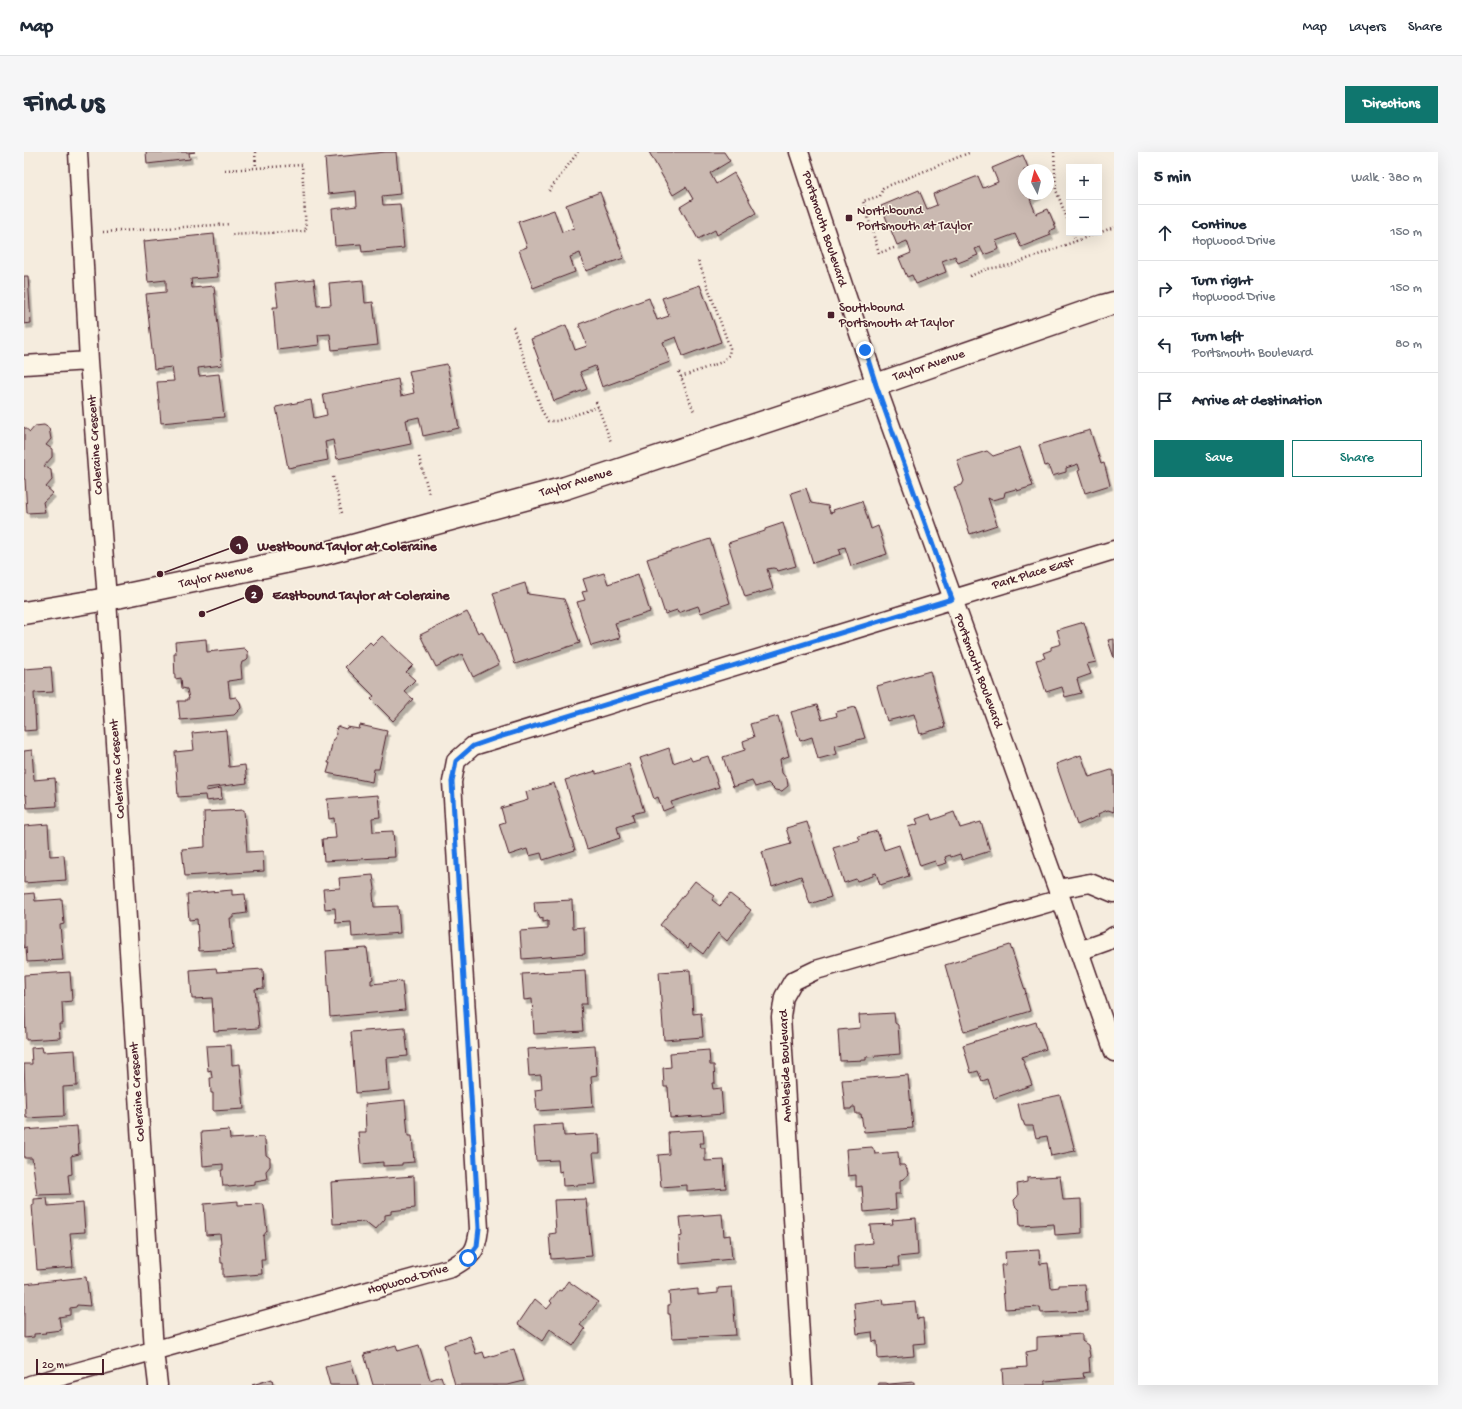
<!DOCTYPE html>
<html lang="en">
<head>
<meta charset="utf-8">
<style>
	body { margin:0; font-family:"Gochi Hand",sans-serif; background:#f6f6f7; color:#1f2937 }
	.controls { position:absolute; right:12px; top:12px; display:grid; overflow:hidden; border-radius:0px; box-shadow:0 4px 16px #0002 }
	.controls button { width:36px; height:36px; display:grid; place-items:center; padding:0; border:0; border-bottom:1px solid #e0e1e3; background:#fff; color:#1f2937; font:20px sans-serif }
	.compass { position:absolute; left:994px; top:12px; width:36px; height:36px; border-radius:50%; background:#fff; box-shadow:0 4px 16px #0002; rotate:353deg }
	.scale { position:absolute; left:12px; bottom:10px; width:68px; box-sizing:border-box; padding-left:4px; border:2px solid #4a1f2b; border-top:0; font-size:11px; line-height:14px; white-space:nowrap; color:#4a1f2b; -webkit-text-stroke:3px #fcf5e5; paint-order:stroke }
	.stop { position:absolute; width:12px; height:12px; margin:-9px; border:3px solid #1a73e8; border-radius:50%; background:#fff }
	.stop.end { background:#1a73e8; border-color:#fff; box-shadow:0 1px 4px #0008 }
	.list { margin:0; padding:0; list-style:none }
	h2 { display:flex; justify-content:space-between; align-items:center; height:52px; margin:0; padding:0 16px; font-size:17px }
	h2 small { font-size:13px; font-weight:400; color:#747a83 }
	.list li { display:grid; grid-template-columns:26px 1fr auto; gap:12px; align-items:center; box-sizing:border-box; height:56px; padding:0 16px; border-top:1px solid #e0e1e3 }
	.list b { display:block; font-size:15px; white-space:nowrap }
	.list p { margin:0; font-size:13px; white-space:nowrap; color:#747a83 }
	.list em { font-size:13px; font-style:normal; color:#747a83 }
	.actions { display:flex; gap:8px; padding:12px 16px }
	.actions a { flex:1; padding:9px 0; border:1px solid #0f766e; border-radius:0px; text-align:center; font-size:14px; color:#0f766e }
	.actions .main { background:#0f766e; color:#fff }
	.icon { flex:none; width:22px; height:22px; fill:none; stroke:currentColor; stroke-width:2; stroke-linecap:round; stroke-linejoin:round }
	.map { position:relative; flex:none; width:1090px; height:1233px; overflow:hidden; border-radius:0px }
	header { display:flex; align-items:center; gap:24px; box-sizing:border-box; height:56px; padding:0 20px; background:#fff; border-bottom:1px solid #e0e1e3 }
	header strong { font-size:19px }
	nav { display:flex; gap:22px; margin-inline-start:auto; font-size:14px }
	.intro { display:flex; align-items:center; justify-content:space-between; box-sizing:border-box; height:96px; padding:0 24px }
	h1 { margin:0; font-size:28px }
	.button { padding:10px 18px; border-radius:0px; background:#0f766e; color:#fff; font-size:14px; font-weight:700 }
	main { display:flex; gap:24px; padding:0 24px }
	aside { flex:1; background:#fff; border-radius:0px; box-shadow:0 4px 16px #0002 }
	.map>svg:first-child { display:block }
	.building { fill:#cab9b1; stroke:#4a1f2b; filter:url(#shadow) }
	.lines { fill:none; stroke-linecap:round; stroke-linejoin:round }
	.street-casing { stroke:#4a1f2b; stroke-width:21 }
	.secondary-casing { stroke:#4a1f2b; stroke-width:25 }
	.path { stroke:#4a1f2b; stroke-width:2.5; stroke-dasharray:1 3; stroke-linecap:butt }
	.street { stroke:#fcf5e5; stroke-width:18 }
	.secondary { stroke:#fcf5e5; stroke-width:22 }
	.route { stroke:#1a73e8; stroke-width:5 }
	.poi-dot { fill:#4a1f2b; stroke:#fcf5e5; stroke-width:1.5 }
	.labels { text-anchor:middle; dominant-baseline:central; stroke-width:3; stroke-linejoin:round; paint-order:stroke }
	.poi-label { font-size:13px; fill:#4a1f2b; stroke:#fcf5e5; text-anchor:start }
	.street-label { font-size:13px; fill:#4a1f2b; stroke:#fcf5e5 }
	.leader { fill:none; stroke:#4a1f2b; stroke-width:1.5 }
	.callout-dot { fill:#4a1f2b; stroke:#fcf5e5; stroke-width:1.5 }
	.mark-label { font-size:12px; text-anchor:middle; font-weight:bold; fill:#fff }
	.callout-label { font-size:14px; text-anchor:middle; font-weight:bold; fill:#4a1f2b; stroke:#fcf5e5; stroke-width:3; stroke-linejoin:round; paint-order:stroke }
</style>
</head>
<body>
<header>
<strong>Map</strong>
<nav><a>Map</a><a>Layers</a><a>Share</a></nav>
</header>
<div class="intro"><h1>Find us</h1><a class="button">Directions</a></div>
<main>
<div class="map">
<svg width="1090" height="1233" viewBox="0 0 1090 1233">
	<defs>
		<filter id="shadow"><feDropShadow dx="2.5" dy="4.5" stdDeviation="0" flood-color="#0004"/></filter>
	</defs>
	<rect width="100%" height="100%" fill="#f5ecde"/>
	<filter id="ink" filterUnits="userSpaceOnUse"><feTurbulence type="fractalNoise" baseFrequency=".025" numOctaves="2"/><feDisplacementMap in="SourceGraphic" scale="8" xChannelSelector="R" yChannelSelector="G"/><feConvolveMatrix kernelMatrix="1 2 1 2 8 2 1 2 1" color-interpolation-filters="sRGB"/></filter>
	<g filter="url(#ink)">
		<path class="building" d="M122,0H171L165,1L166,7L123,12Z
			M362,0H372L376,42L358,44L359,53L376,52L380,96L338,100L337,92L311,94L308,57L333,54L332,39L304,42L301,6Z
			M625,0H700L706,9L686,21L692,32L710,21L732,61L693,83L691,78L674,87L656,55L669,47L662,35L649,43Z
			M999,3L1005,18H1000V42H1015V43L1006,47L1012,62L1024,57L1032,76L1025,79L1027,83L997,95L991,82L972,89L975,97L960,103L956,95L951,97L954,103L934,111L931,104L918,109L922,120L892,132L888,123L883,125L875,106L887,101L883,89L873,93L857,54L895,38L903,57L913,53L909,42L954,24L959,36L974,30L968,16Z
			M576,40L600,106L562,119L556,101L546,105L551,120L509,136L495,98L503,95L494,70L530,58L538,80L550,76L542,53Z
			M190,82L194,125L167,127L168,136L190,134L198,213L174,216L175,224L195,222L200,265L137,271L133,230L150,229L148,215L130,217L122,142L142,140V128L124,130L120,89Z
			M0,124H4L7,171L0,172Z
			M290,127L293,154L307,153L305,131L339,128L341,151L349,150L354,193L308,198L306,182L294,183L295,193L253,198L249,155H254L251,131Z
			M676,133L697,190L659,204L652,185L639,190L646,210L578,235L571,214L556,220L563,237L530,249L507,187L542,173L551,198L563,194L555,172L625,146L633,168L645,164L638,146Z
			M423,212L435,276L399,284L395,265L382,268L387,292L313,307L309,288L301,290L304,308L264,316L252,255L287,248L290,266L303,263L299,242L374,227L377,244L390,241L385,219Z
			M20,273L25,276L27,287L22,293L28,297V305L20,314L27,318L28,328L22,335L29,341L19,350L21,360L3,361L1,327H0V275L6,280L11,274Z
			M1066,278L1077,312L1080,311L1086,333L1061,341L1054,319L1056,318L1054,312L1042,316V320L1028,324L1024,313L1021,314L1015,293Z
			M996,295L1009,334L993,339L992,337L981,340L980,345L968,348L964,346L973,373L946,382L930,335L938,333L940,329L933,308L963,299L969,304Z
			M782,336L787,351L804,354L806,361L810,360L809,358L838,349L847,377L854,374L863,402L827,414L821,395L815,397L817,402L789,411L767,341Z
			M759,371L772,414L754,419L753,417L749,416L743,417L749,437L721,445L704,391L741,379V377Z
			M686,387L706,451L677,461L674,454L654,461L653,458L641,462L623,407Z
			M580,421L584,432L614,422L626,460L591,471L596,486L567,494L553,450L561,448L558,440L563,439L559,427Z
			M501,431L504,442L540,447L556,491L491,512L469,441Z
			M443,460L454,481L458,479L475,512L449,525L438,502L412,515L396,483Z
			M1060,470L1072,510L1063,512L1067,522L1053,527L1057,541L1041,545L1038,535L1022,540L1012,508L1021,506L1019,501L1027,498V495L1037,492L1033,478Z
			M358,484L389,513L382,520L391,528L380,539L389,547L369,569L347,547L350,544L321,515L346,490L349,493Z
			M182,487L183,500L220,496L224,500V507L222,509L218,510L217,514L218,527L204,529L206,546L212,545L216,550L217,556L210,563L156,568L154,549H162V547H165L163,537L158,536L157,526L151,527L150,502H152L151,490Z
			M1090,487V506L1084,488Z
			M27,515L29,540L10,541L12,578L0,579V517Z
			M906,519L921,575L896,582L890,562L863,569L853,534Z
			M793,553L798,568L813,564L812,560L831,555L841,586L811,594L813,602L794,607L788,585L776,589L767,560Z
			M754,564L765,604L756,607L758,621L763,627L764,634L758,639L751,638L744,631L731,635L728,629L709,635L699,605L721,598L719,589L730,585L726,572Z
			M336,573L363,579L355,617H350L348,630L303,621L306,611H304L309,587H311L313,574L322,577L323,575L335,577Z
			M202,578L205,615L221,613L223,631L182,636V639L197,636L198,647L182,649L181,643L154,645L151,600L170,598L168,581Z
			M645,596L649,611L666,605L668,609L684,604L695,635L647,650L649,655L639,659L634,645L630,647L616,606Z
			M8,598L10,628L31,626L33,654L3,656L2,643H0V599Z
			M1057,603L1065,625L1087,618L1090,619V660L1084,658L1076,661L1074,662L1075,664L1053,673L1032,612Z
			M605,612L620,659L608,662L610,669L593,675L596,686L563,697L541,628L572,619V622Z
			M530,631L551,698L519,708L517,701L505,704L503,697L485,703L475,672L481,670L477,656L504,648L502,640Z
			M354,643L356,665L348,666L349,680L369,679L371,705L300,709L298,687L312,686L310,666L305,667L303,647Z
			M220,658L223,700L239,699L240,719L161,724L158,697L181,695L180,660Z
			M930,660L936,676L957,670L966,699L938,708L936,702L927,705L926,703L921,705L923,711L913,714L911,709L896,714L884,675L894,672L892,667L906,662L908,668Z
			M783,670L807,745L786,752L777,724L748,734L738,700L767,692L762,676Z
			M24,672L26,704L40,703L42,728L0,731V674Z
			M853,679L860,698L875,693L885,724L856,733L852,721L849,722V724L833,729L832,727L820,731L809,696L836,688L834,684Z
			M349,723L351,737L349,741L350,755L374,754L376,781L328,785L327,770L312,771L311,756L301,757L299,737L316,736L315,726Z
			M671,729L691,744L688,748L696,754L706,742L727,758L703,789L694,781L679,802L666,792L664,796L636,773Z
			M208,738V743L221,742L223,761L209,763V766H206L209,797L175,799L173,767L165,768L163,742Z
			M10,741L11,749L38,747L40,772L36,773L39,808L3,810L2,795L0,796V742Z
			M548,748L549,776L560,775L561,802L498,807L496,779L524,777V769L519,770V766L516,767L513,760L511,761L510,750Z
			M986,793L1002,841L1001,842L1006,859L940,880L921,813Z
			M343,796L345,811H347L349,827L347,828V832L378,829L381,858L306,865L302,799Z
			M192,816L193,820L239,817L240,836L231,837L235,876L190,879L188,846L168,847L166,818Z
			M561,818L563,852H557L559,879L510,882L508,847L500,848L498,822Z
			M666,818L669,862L677,861L679,885L640,888L635,820Z
			M46,820L48,849L38,850L39,872H35L36,886L2,888L0,823Z
			M870,861L871,871L874,873L876,902L842,905V908L816,909L814,878L836,876L835,863Z
			M1012,870L1022,897L998,905L1008,933L970,946L964,927L958,929L954,919L947,921L939,893Z
			M381,876L384,904L363,906L365,938L332,941L327,880Z
			M207,893L208,913L216,912L220,957L189,959V941H187L186,926H188L187,918L184,919L182,894Z
			M571,893L573,923L567,924L569,955L513,959L511,938L518,937L517,923L505,924L503,897Z
			M18,895L19,900L51,898L53,934L39,935L40,964L2,966L0,912H8L7,896Z
			M685,898L686,913H690L691,931H688L689,937L697,936L699,962L646,966L644,935H640L639,916L647,915L646,901Z
			M884,923L889,976L840,980L837,962H832L831,955H828L827,957H821L818,928Z
			M1036,943L1051,999L1027,1004L1023,984L1012,986L1009,974H1001L999,969H998L994,952Z
			M381,948L384,984H388L390,1010L378,1011V1013L359,1014V1010L337,1012L334,980H342L341,952Z
			M539,972L540,984L575,982L576,1001H569L572,1032L539,1034L538,1019L535,1020L534,1008L512,1009L509,974Z
			M53,974L55,1002L47,1004L48,1022L44,1023L46,1042L13,1043L8,1006H0V978Z
			M205,978L206,987L239,985L241,989L242,1003L246,1006V1014L242,1019L243,1027L231,1029V1032L205,1035L204,1034H199L197,1018H199V1012L179,1014L177,980Z
			M679,978L680,991H676L677,996H681V1009L700,1008L702,1036L663,1039V1033L637,1035L634,1003L645,1002L644,980Z
			M848,995L850,998L851,1002L874,1000L875,1013H880L883,1017L884,1022L880,1027L876,1028V1042H871L872,1057L840,1060L838,1034L832,1035V1023L824,1024L822,997Z
			M390,1024L391,1056L367,1059V1062L361,1063V1067L351,1078L341,1070L309,1072L307,1030Z
			M1036,1024L1039,1048L1057,1047L1058,1081L1031,1083L1030,1072L996,1074L995,1058L991,1054L990,1048L994,1044L993,1032L1003,1030V1026Z
			M23,1046L24,1054L59,1051L61,1080L46,1081L49,1115L13,1118L8,1053H10V1047Z
			M562,1047L568,1104L527,1107L525,1082L532,1081L530,1048Z
			M214,1049V1053L238,1052L240,1054L243,1079L239,1084L241,1108H237L238,1122L199,1125V1111H197L196,1092H197L196,1082L182,1083L180,1052Z
			M698,1062L700,1084L706,1083L708,1107L656,1112L655,1085L658,1084L656,1065Z
			M892,1066L894,1103L874,1105L875,1114L831,1116L830,1093L848,1091L846,1073L869,1072L868,1068Z
			M1015,1098L1016,1112L1024,1111L1027,1136L1035,1135V1133L1061,1132L1063,1159L1017,1161L1016,1155L981,1157L977,1113H982L981,1100Z
			M62,1125L66,1154L53,1153L52,1155L46,1156V1163L35,1165L37,1178L21,1180L22,1181L10,1182V1185L0,1186V1132Z
			M544,1129L574,1150L556,1173L561,1177L549,1194L526,1177L518,1189L494,1172L511,1147L523,1157L528,1151L526,1149L535,1138L537,1139Z
			M708,1135L712,1183L648,1186L646,1162H644V1153H646L645,1140L674,1137V1143L694,1141V1136Z
			M859,1147L860,1153L891,1150L893,1167L899,1166L901,1191L889,1192L890,1204L854,1207L853,1189L849,1190L848,1180L833,1182L830,1151Z
			M1058,1182V1189L1064,1193L1066,1204L1065,1206L1066,1220L1059,1221L1060,1226L1021,1229V1233H979L978,1217L1003,1215L1002,1200L1013,1198V1185Z
			M446,1184L452,1202L459,1200L461,1206L490,1197L500,1229L484,1233H431L420,1193Z
			M372,1193L374,1199L395,1193L406,1228L417,1224L420,1233H349L340,1202Z
			M327,1209L334,1233H306L301,1215Z
			M248,1227L249,1233H228Z
			M890,1230V1233H854L855,1231H862L865,1232Z"/>
		<g class="lines">
			<defs>
				<path id="street" d="M54,0L65,209L83,447L130,1199L134,1233
					M775,0L852,233L1037,747L1090,900
					M0,213L65,209
					M1034,737L1066,731L1090,741
					M1055,799L1083,789L1090,784
					M6,1233L427,1116C448,1103 452,1102 455,1077L428,630L432,609L449,594L1090,398
					M779,1233L757,865L760,845L769,829L792,818L1037,747"/>
				<path id="secondary" d="M0,461L83,447L299,402L541,336L852,233L1079,154L1090,151"/>
			</defs>
			<use href="#street" class="street-casing"/>
			<use href="#secondary" class="secondary-casing"/>
			<path class="path" d="M231,0L232,16
				M1030,0L1032,38L1045,72
				M201,18L278,13L282,79L207,83
				M525,39L554,0
				M79,80L206,72
				M1049,81L1052,89
				M1075,81L1090,75
				M870,96L855,101L839,49L856,44L859,36L947,0
				M946,124L963,117L987,113L1074,81
				M489,175L518,259L524,269H533L574,255
				M655,220L670,260
				M657,225L698,210L705,203L706,196L674,108
				M572,250L587,290
				M395,305L405,341
				M309,325L318,361"/>
			<use href="#street" class="street"/>
			<use href="#secondary" class="secondary"/>
		</g>
	</g>
	<g class="lines" filter="url(#ink)">
		<path class="route" d="M444,1106L453,1094L455,1076L428,630L432,609L449,594L475,585L928,447L852,233L841,198"/>
	</g>
	<g class="poi-dot">
		<rect x="821" y="62" width="8" height="8" rx="2"/>
		<rect x="803" y="159" width="8" height="8" rx="2"/>
	</g>
	<g class="labels">
		<g class="poi-label">
			<text x="833" y="59">Northbound<tspan x="833" dy="15">Portsmouth at Taylor</tspan></text>
			<text x="815" y="156">Southbound<tspan x="815" dy="15">Portsmouth at Taylor</tspan></text>
		</g>
		<g class="street-label">
			<text transform="translate(800 77) rotate(72)">Portsmouth Boulevard</text>
			<text transform="translate(905 214) rotate(-19)">Taylor Avenue</text>
			<text transform="translate(72 293) rotate(-94)">Coleraine Crescent</text>
			<text transform="translate(552 331) rotate(-17)">Taylor Avenue</text>
			<text transform="translate(1009 422) rotate(-17)">Park Place East</text>
			<text transform="translate(192 425) rotate(-12)">Taylor Avenue</text>
			<text transform="translate(954 519) rotate(70)">Portsmouth Boulevard</text>
			<text transform="translate(94 617) rotate(-94)">Coleraine Crescent</text>
			<text transform="translate(762 914) rotate(-92)">Ambleside Boulevard</text>
			<text transform="translate(114 940) rotate(-94)">Coleraine Crescent</text>
			<text transform="translate(384 1128) rotate(-16)">Hopwood Drive</text>
		</g>
	</g>
	<path class="leader" d="M136 422L215 393M178 462L230 442"/>
	<g class="callout-dot">
		<circle cx="136" cy="422" r="4"/>
		<circle cx="178" cy="462" r="4"/>
		<circle cx="215" cy="393" r="10"/>
		<circle cx="230" cy="442" r="10"/>
	</g>
	<g class="mark-label">
		<text x="215" y="397">1</text>
		<text x="230" y="446">2</text>
	</g>
	<g class="callout-label">
		<text x="323" y="398">Westbound Taylor at Coleraine</text>
		<text x="337" y="447">Eastbound Taylor at Coleraine</text>
	</g>
</svg>
<div class="controls">
<button>+</button>
<button>−</button>
</div>
<svg class="compass" viewBox="-18 -18 36 36"><path d="M0-13l5 13h-10z" fill="#e53935"/><path d="M0 13l5-13h-10z" fill="#747a83"/></svg>
<div class="scale">20 m</div>
<div class="stop" style="left:444px;top:1106px"></div>
<div class="stop end" style="left:841px;top:198px"></div>
</div>
<aside>
<h2>5 min<small>Walk · 380 m</small></h2>
<ul class="list">
<li><svg class="icon" aria-label="ahead" viewBox="0 0 24 24"><path d="M12 20V5M6 11l6-6 6 6"/></svg><div><b>Continue</b><p>Hopwood Drive</p></div><em>150 m</em></li>
<li><svg class="icon" aria-label="right" viewBox="0 0 24 24"><path d="M7 20v-9h11M14 6l5 5-5 5"/></svg><div><b>Turn right</b><p>Hopwood Drive</p></div><em>150 m</em></li>
<li><svg class="icon" aria-label="left" viewBox="0 0 24 24"><path d="M17 20v-9H6M10 6l-5 5 5 5"/></svg><div><b>Turn left</b><p>Portsmouth Boulevard</p></div><em>80 m</em></li>
<li><svg class="icon" aria-label="arrive" viewBox="0 0 24 24"><path d="M6 21V4h12l-3 4 3 4H6"/></svg><div><b>Arrive at destination</b></div></li>
</ul>
<div class="actions"><a class="main">Save</a><a>Share</a></div>
</aside>
</main>
</body>
</html>
